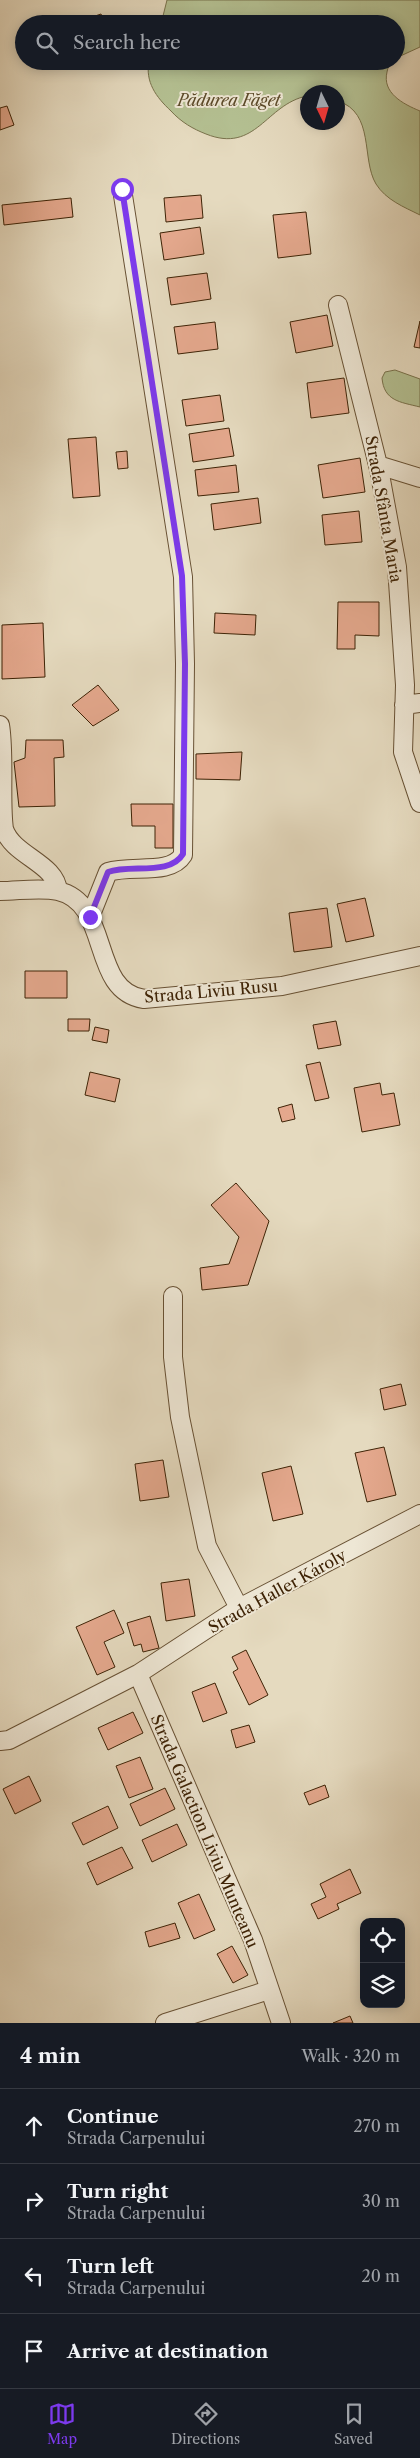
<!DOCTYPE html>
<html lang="en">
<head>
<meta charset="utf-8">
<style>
	body { margin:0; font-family:"Libre Caslon Text",serif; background:#242831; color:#f1f3f6 }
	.controls { position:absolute; right:15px; bottom:15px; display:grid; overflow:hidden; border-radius:10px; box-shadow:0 2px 12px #0003 }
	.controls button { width:45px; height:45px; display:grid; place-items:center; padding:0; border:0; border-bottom:1px solid #363941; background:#171b24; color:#f1f3f6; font:25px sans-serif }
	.compass { position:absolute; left:300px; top:85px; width:45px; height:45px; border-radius:50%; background:#171b24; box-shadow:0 2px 12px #0003; rotate:175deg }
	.stop { position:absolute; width:15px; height:15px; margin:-11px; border:4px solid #7c3aed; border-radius:50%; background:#fff }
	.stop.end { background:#7c3aed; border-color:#fff; box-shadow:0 1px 5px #0008 }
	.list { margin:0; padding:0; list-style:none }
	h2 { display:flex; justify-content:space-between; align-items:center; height:65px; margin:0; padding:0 20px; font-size:21px }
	h2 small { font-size:16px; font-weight:400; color:#9ea1a6 }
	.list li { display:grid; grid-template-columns:32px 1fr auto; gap:15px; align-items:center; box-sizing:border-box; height:75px; padding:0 20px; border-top:1px solid #363941 }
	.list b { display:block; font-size:19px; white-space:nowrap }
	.list p { margin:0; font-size:16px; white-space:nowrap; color:#9ea1a6 }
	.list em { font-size:16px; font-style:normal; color:#9ea1a6 }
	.icon { flex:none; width:28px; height:28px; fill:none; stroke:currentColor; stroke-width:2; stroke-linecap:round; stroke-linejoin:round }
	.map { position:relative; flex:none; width:420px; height:2023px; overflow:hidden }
	.search { position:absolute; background:#171b24; box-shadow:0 2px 12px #0003; left:15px; right:15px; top:15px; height:55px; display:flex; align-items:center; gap:12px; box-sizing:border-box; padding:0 18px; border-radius:28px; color:#9ea1a6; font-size:19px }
	.sheet { height:365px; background:#171b24 }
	nav { display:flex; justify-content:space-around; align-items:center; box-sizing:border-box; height:70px; border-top:1px solid #363941; background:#171b24; font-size:14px; color:#9ea1a6 }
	nav a { display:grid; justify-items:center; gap:2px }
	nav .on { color:#7c3aed }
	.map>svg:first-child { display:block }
	.green { fill:#b4c092; stroke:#79724c }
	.building { fill:#e4a88d; stroke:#3e2306 }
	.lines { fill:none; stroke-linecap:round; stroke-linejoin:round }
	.minor-casing { stroke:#685134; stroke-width:20 }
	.minor { stroke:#eee7d5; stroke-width:18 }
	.route { stroke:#7c3aed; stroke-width:6 }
	.labels { text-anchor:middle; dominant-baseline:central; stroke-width:4; stroke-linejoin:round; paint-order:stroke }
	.park-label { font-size:16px; font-style:italic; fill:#5c4a29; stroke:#eee7d5 }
	.street-label { font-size:16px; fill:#3e2306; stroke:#eee7d5 }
</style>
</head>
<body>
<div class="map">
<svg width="420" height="2023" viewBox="0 0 420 2023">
	<rect width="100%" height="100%" fill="#e5dabf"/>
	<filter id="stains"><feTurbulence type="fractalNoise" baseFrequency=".004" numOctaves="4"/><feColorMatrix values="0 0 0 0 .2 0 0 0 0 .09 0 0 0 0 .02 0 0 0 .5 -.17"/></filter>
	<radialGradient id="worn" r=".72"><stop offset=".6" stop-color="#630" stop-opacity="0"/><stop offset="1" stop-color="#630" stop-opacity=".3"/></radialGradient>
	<path class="green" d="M167,0H420V47L396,58V24H161Z
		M149,61H392C389,65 388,67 387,72C382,93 403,104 420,111V215C404,207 386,200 376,184C361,159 375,113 338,101V92H308L307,96C266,104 256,154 206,134C193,129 181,122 171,111C156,97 145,82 149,61Z
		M395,370L420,379V407C400,402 384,401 382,378L385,372Z"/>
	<path class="building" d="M101,14L105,24H88L86,19Z
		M7,106L14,125L0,130V108Z
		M201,195L203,218L166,222L164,198Z
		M71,198L73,217L4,225L2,205Z
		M306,212L311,254L278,258L273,215Z
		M200,227L204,254L164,260L160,233Z
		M207,273L211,299L171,305L167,278Z
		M327,315L333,346L296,353L290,322Z
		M420,321V348L414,347Z
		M215,322L218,349L178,354L174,327Z
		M344,378L349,413L311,418L307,383Z
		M220,395L224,421L186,426L182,400Z
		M229,428L234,456L193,462L189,434Z
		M96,437L100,496L73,498L68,439Z
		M127,451L128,468L118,469L116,452Z
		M360,458L365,492L323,498L318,465Z
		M236,465L239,492L198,496L195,470Z
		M258,498L261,523L214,530L211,504Z
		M359,511L362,542L325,545L322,515Z
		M338,602H379V636L355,635V649H337Z
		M215,613L256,615L255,635L214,633Z
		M43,623L45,677L2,679V625Z
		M98,685L119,710L93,726L72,705Z
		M26,740H63L64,757L54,758L55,806L19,807L14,762L25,758Z
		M242,752L240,780L196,779V754Z
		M131,804H173V848H155V826H132Z
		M365,898L374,936L346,942L337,904Z
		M327,908L332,947L294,952L289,913Z
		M25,971H67V998H25Z
		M68,1019H90L89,1031H68Z
		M336,1021L341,1045L318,1049L313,1025Z
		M95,1027L109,1030L107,1043L92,1040Z
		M320,1062L329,1098L315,1101L306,1065Z
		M90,1072L120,1079L115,1102L85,1095Z
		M380,1083L382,1095L394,1093L400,1125L362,1132L354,1088Z
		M292,1104L295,1119L282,1122L278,1108Z
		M236,1183L269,1221L248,1285L202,1290L200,1268L229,1264L239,1237L211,1205Z
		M401,1384L406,1405L384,1410L380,1389Z
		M384,1447L396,1495L367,1502L355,1453Z
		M163,1460L169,1497L140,1501L135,1464Z
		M291,1466L303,1514L273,1521L262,1473Z
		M189,1579L195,1616L166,1621L161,1583Z
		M114,1610L124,1633L104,1642L115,1667L97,1675L76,1627Z
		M150,1616L159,1648L143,1652L141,1644L134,1646L127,1623Z
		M246,1650L268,1695L249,1705L233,1672L238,1669L232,1657Z
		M215,1683L227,1713L203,1722L192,1692Z
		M133,1712L143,1733L108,1750L98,1728Z
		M249,1725L255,1742L236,1748L231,1730Z
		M140,1757L153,1789L129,1798L116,1766Z
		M29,1776L41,1801L15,1814L3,1789Z
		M325,1785L329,1797L309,1805L304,1793Z
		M165,1788L175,1809L140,1826L130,1804Z
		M108,1806L118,1828L83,1845L72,1823Z
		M177,1824L187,1845L152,1862L142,1840Z
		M122,1847L133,1868L97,1885L87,1863Z
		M350,1869L361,1893L337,1904L339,1909L318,1919L311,1904L326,1897L320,1884Z
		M199,1894L215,1930L194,1939L178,1903Z
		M175,1923L180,1938L149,1947L145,1932Z
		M232,1946L248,1975L233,1983L217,1954Z
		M350,2016L353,2023H333Z"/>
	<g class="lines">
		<defs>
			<path id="minor" d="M338,305L379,469L397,567L405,685L403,752L420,803
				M378,465L420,478
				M404,705L420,703
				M0,725C5,755 0,803 4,829C13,856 56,863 58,891
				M0,891C18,891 41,887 58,891C112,903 89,991 144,999L282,986L420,956
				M90,917L108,872C131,864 170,876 183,855L185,664L183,577L122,189
				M173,1296V1357L180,1417L207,1546L239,1608
				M138,1674L253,1940L281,2023
				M0,1741L9,1740L138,1674L239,1608L420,1514
				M165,2023L269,1990"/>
		</defs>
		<use href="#minor" class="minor-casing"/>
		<use href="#minor" class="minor"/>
	</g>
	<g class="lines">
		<path class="route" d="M90,917L108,872C131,864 170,876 183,854L185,664L182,576L122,189"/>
	</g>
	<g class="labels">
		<g class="park-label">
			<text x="229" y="100">Pădurea Făget</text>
		</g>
		<g class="street-label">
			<text transform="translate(384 509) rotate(80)">Strada Sfânta Maria</text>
			<text transform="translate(211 991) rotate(-5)">Strada Liviu Rusu</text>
			<text transform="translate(277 1591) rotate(-29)">Strada Haller Károly</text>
			<text transform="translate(205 1831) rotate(67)">Strada Galaction Liviu Munteanu</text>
		</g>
	</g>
	<rect width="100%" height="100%" filter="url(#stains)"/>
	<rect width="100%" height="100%" fill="url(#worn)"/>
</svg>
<div class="controls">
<button><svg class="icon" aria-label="locate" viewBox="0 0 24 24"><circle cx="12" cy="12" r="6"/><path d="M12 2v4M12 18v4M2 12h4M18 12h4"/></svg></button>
<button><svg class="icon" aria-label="layers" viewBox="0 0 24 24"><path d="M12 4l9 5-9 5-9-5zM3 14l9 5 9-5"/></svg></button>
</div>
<svg class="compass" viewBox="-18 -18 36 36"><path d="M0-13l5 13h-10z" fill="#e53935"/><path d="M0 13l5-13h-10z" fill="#9ea1a6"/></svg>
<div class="stop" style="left:122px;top:189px"></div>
<div class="stop end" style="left:90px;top:917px"></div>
<div class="search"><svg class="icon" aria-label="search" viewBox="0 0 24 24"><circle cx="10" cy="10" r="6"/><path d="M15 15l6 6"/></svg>Search here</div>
</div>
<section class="sheet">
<h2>4 min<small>Walk · 320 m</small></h2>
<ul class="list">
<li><svg class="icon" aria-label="ahead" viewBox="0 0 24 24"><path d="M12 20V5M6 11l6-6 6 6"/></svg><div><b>Continue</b><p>Strada Carpenului</p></div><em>270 m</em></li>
<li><svg class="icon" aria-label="right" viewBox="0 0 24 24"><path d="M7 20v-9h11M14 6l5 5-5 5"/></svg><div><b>Turn right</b><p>Strada Carpenului</p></div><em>30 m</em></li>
<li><svg class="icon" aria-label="left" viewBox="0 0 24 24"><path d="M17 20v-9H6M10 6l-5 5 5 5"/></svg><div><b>Turn left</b><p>Strada Carpenului</p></div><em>20 m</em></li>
<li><svg class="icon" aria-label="arrive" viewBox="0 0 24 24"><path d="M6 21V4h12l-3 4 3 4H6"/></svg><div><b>Arrive at destination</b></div></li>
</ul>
</section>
<nav>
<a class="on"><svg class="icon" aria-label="map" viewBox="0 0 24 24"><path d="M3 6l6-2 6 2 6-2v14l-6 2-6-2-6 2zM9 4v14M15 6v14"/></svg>Map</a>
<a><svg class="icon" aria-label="directions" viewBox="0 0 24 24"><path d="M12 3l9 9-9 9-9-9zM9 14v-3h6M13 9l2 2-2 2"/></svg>Directions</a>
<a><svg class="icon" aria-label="saved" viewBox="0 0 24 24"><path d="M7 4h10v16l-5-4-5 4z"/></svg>Saved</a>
</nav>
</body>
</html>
